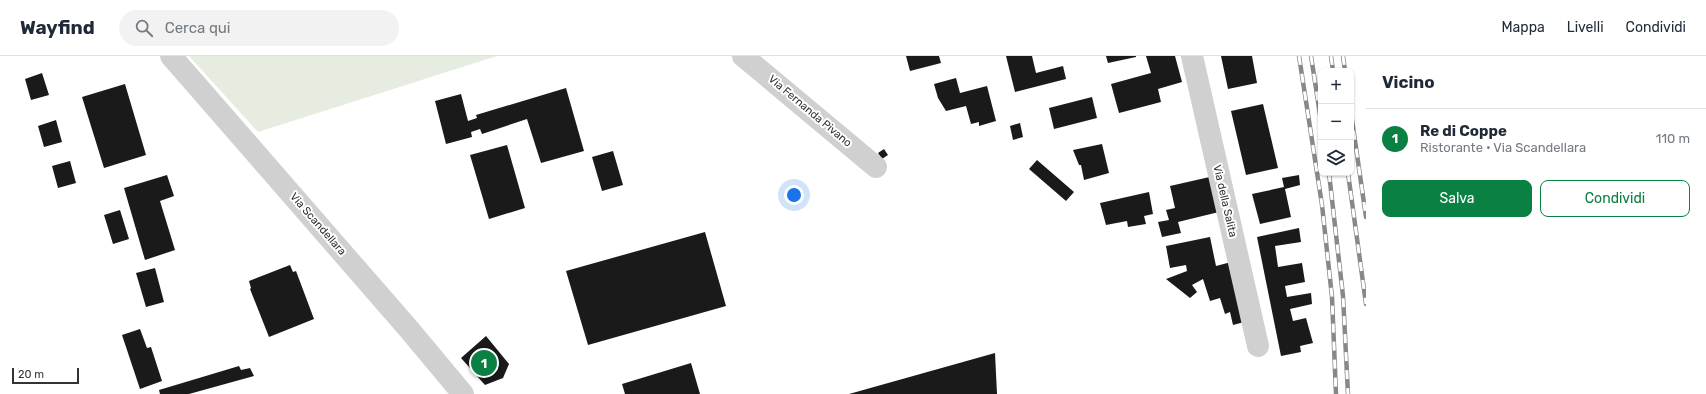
<!DOCTYPE html>
<html lang="it">
<head>
<meta charset="utf-8">
<style>
	body { margin:0; font-family:Rubik,sans-serif; background:#f2f2f3; color:#1f2937 }
	.controls { position:absolute; right:12px; top:12px; display:grid; overflow:hidden; border-radius:8px; box-shadow:0 1px 3px #0004 }
	.controls button { width:36px; height:36px; display:grid; place-items:center; padding:0; border:0; border-bottom:1px solid #e0e1e3; background:#fff; color:#1f2937; font:20px sans-serif }
	.scale { position:absolute; left:12px; bottom:10px; width:67px; box-sizing:border-box; padding-left:4px; border:2px solid #333; border-top:0; font-size:11px; line-height:14px; white-space:nowrap; color:#333; -webkit-text-stroke:3px #fff; paint-order:stroke }
	.you { position:absolute; left:794px; top:139px; width:14px; height:14px; margin:-10px; border:3px solid #fff; border-radius:50%; background:#1a73e8; box-shadow:0 0 0 6px #1a73e833 }
	.badge { display:grid; place-items:center; width:26px; height:26px; border-radius:50%; background:#0b8043; color:#fff; font-size:13px; font-weight:700 }
	.pin { position:absolute; translate:-50% -50%; border:2px solid #fff; box-shadow:0 1px 4px #0006 }
	.list { margin:0; padding:0; list-style:none }
	h2 { display:flex; justify-content:space-between; align-items:center; height:52px; margin:0; padding:0 16px; font-size:17px }
	h2 small { font-size:13px; font-weight:400; color:#747a83 }
	.list li { display:grid; grid-template-columns:26px 1fr auto; gap:12px; align-items:center; box-sizing:border-box; height:60px; padding:0 16px; border-top:1px solid #e0e1e3 }
	.list b { display:block; font-size:15px; white-space:nowrap }
	.list p { margin:0; font-size:13px; white-space:nowrap; color:#747a83 }
	.list em { font-size:13px; font-style:normal; color:#747a83 }
	.actions { display:flex; gap:8px; padding:12px 16px }
	.actions a { flex:1; padding:9px 0; border:1px solid #0b8043; border-radius:8px; text-align:center; font-size:14px; color:#0b8043 }
	.actions .main { background:#0b8043; color:#fff }
	.icon { flex:none; width:22px; height:22px; fill:none; stroke:currentColor; stroke-width:2; stroke-linecap:round; stroke-linejoin:round }
	.map { position:relative; flex:none; width:1366px; height:338px; overflow:hidden }
	header { display:flex; align-items:center; gap:24px; box-sizing:border-box; height:56px; padding:0 20px; background:#fff; border-bottom:1px solid #e0e1e3 }
	header strong { font-size:19px }
	nav { display:flex; gap:22px; margin-inline-start:auto; font-size:14px }
	.search { width:280px; height:36px; background:#f2f2f3; display:flex; align-items:center; gap:10px; box-sizing:border-box; padding:0 14px; border-radius:22px; color:#747a83; font-size:15px }
	main { display:flex }
	aside { flex:1; background:#fff }
	.map>svg:first-child { display:block }
	.green { fill:#e6ecdf }
	.building { fill:#1a1a1a }
	.lines { fill:none; stroke-linecap:round; stroke-linejoin:round }
	.street { stroke:#d0d0d0; stroke-width:22 }
	.rail-casing { stroke:#888; stroke-width:4.5 }
	.rail { stroke:#fff; stroke-width:3; stroke-dasharray:9; stroke-linecap:butt }
	.labels { text-anchor:middle; dominant-baseline:central; stroke-width:4; stroke-linejoin:round; paint-order:stroke }
	.street-label { font-size:11px; fill:#333; stroke:#fff }
</style>
</head>
<body>
<header>
<strong>Wayfind</strong>
<div class="search"><svg class="icon" aria-label="search" viewBox="0 0 24 24"><circle cx="10" cy="10" r="6"/><path d="M15 15l6 6"/></svg>Cerca qui</div>
<nav><a>Mappa</a><a>Livelli</a><a>Condividi</a></nav>
</header>
<main>
<div class="map">
<svg width="1366" height="338" viewBox="0 0 1366 338">
	<rect width="100%" height="100%" fill="#fff"/>
	<path class="green" d="M189,0H497L258,76Z"/>
	<path class="building" d="M906,0H939L941,7L910,15Z
		M1006,0H1032L1036,17L1063,10L1066,23L1015,36Z
		M1106,0H1136V1L1108,7Z
		M1146,0H1175L1182,26L1158,33L1161,46L1119,57L1111,28L1151,17Z
		M1221,0H1252L1257,27L1228,33Z
		M42,17L49,39L31,44L25,23Z
		M956,22L960,37L987,30L996,65L979,70V66L971,68L966,50L946,55L938,42L934,28Z
		M125,28L146,99L104,112L82,41Z
		M566,32L584,95L541,107L527,63L482,78L480,73L471,76L472,81L446,88L435,45L461,38L468,65L477,62L476,59Z
		M1092,41L1097,62L1054,73L1049,52Z
		M1263,48L1278,112L1246,119L1231,55Z
		M56,64L62,86L44,91L38,70Z
		M1020,67L1023,81L1013,84L1010,70Z
		M1102,88L1109,117L1084,124L1081,109H1079L1073,94Z
		M507,89L525,152L489,163L470,99Z
		M884,93L888,99L882,103L878,97Z
		M613,95L623,129L602,135L592,101Z
		M1037,104L1074,136L1066,145L1029,113Z
		M70,105L76,127L58,132L52,110Z
		M167,119L174,140L160,145L175,194L145,204L124,132Z
		M1299,119L1300,129L1285,133L1291,161L1260,168L1252,138L1284,131L1282,122Z
		M1214,120L1223,155L1178,166L1181,177L1162,181L1158,166L1169,164L1166,154L1175,152L1170,130Z
		M1149,136L1153,158L1144,160L1146,168L1128,171L1127,165L1106,169L1100,147Z
		M120,154L129,183L113,188L104,159Z
		M1299,172L1301,186L1275,190L1278,211L1302,207L1305,226L1285,230L1287,241L1311,237L1312,248L1290,253L1293,265L1306,262L1313,287L1300,290L1301,296L1281,300L1257,181Z
		M705,176L726,250L588,289L566,215Z
		M1210,181L1216,210L1235,205L1248,265L1233,269L1230,256L1225,258L1220,242L1210,245L1203,223L1192,229L1197,236L1190,242L1166,223L1187,215L1186,209L1170,212L1166,190Z
		M290,209L293,216L296,215L314,263L269,281L250,233L251,232L249,225Z
		M155,212L164,246L146,251L136,217Z
		M140,273L147,292L151,291L162,325L140,333L122,279Z
		M486,280L509,308L503,322L485,329L461,302Z
		M995,297L997,338H849Z
		M691,307L700,338H625L622,328Z
		M239,310L241,314L250,312L254,320L189,338H160L159,334Z"/>
	<g class="lines">
		<path class="street" d="M171,0L407,271L463,338
			M743,0L876,111
			M1192,0L1258,290"/>
		<defs>
			<path id="rail" d="M1299,0L1322,149L1332,241L1336,338
				M1311,0L1321,65
				M1331,0L1333,15
				M1343,0L1345,15
				M1351,57L1366,161
				M1329,117L1343,240L1348,338
				M1348,117L1366,248"/>
		</defs>
		<use href="#rail" class="rail-casing"/>
		<use href="#rail" class="rail"/>
	</g>
	<g class="labels">
		<g class="street-label">
			<text transform="translate(810 55) rotate(40)">Via Fernanda Pivano</text>
			<text transform="translate(1225 145) rotate(77)">Via della Salita</text>
			<text transform="translate(318 168) rotate(49)">Via Scandellara</text>
		</g>
	</g>
</svg>
<div class="controls">
<button>+</button>
<button>−</button>
<button><svg class="icon" aria-label="layers" viewBox="0 0 24 24"><path d="M12 4l9 5-9 5-9-5zM3 14l9 5 9-5"/></svg></button>
</div>
<div class="scale">20 m</div>
<div class="you"></div>
<div class="pin badge" style="left:484px;top:307px">1</div>
</div>
<aside>
<h2>Vicino<small></small></h2>
<ul class="list">
<li><span class="badge">1</span><div><b>Re di Coppe</b><p>Ristorante · Via Scandellara</p></div><em>110 m</em></li>
</ul>
<div class="actions"><a class="main">Salva</a><a>Condividi</a></div>
</aside>
</main>
</body>
</html>
